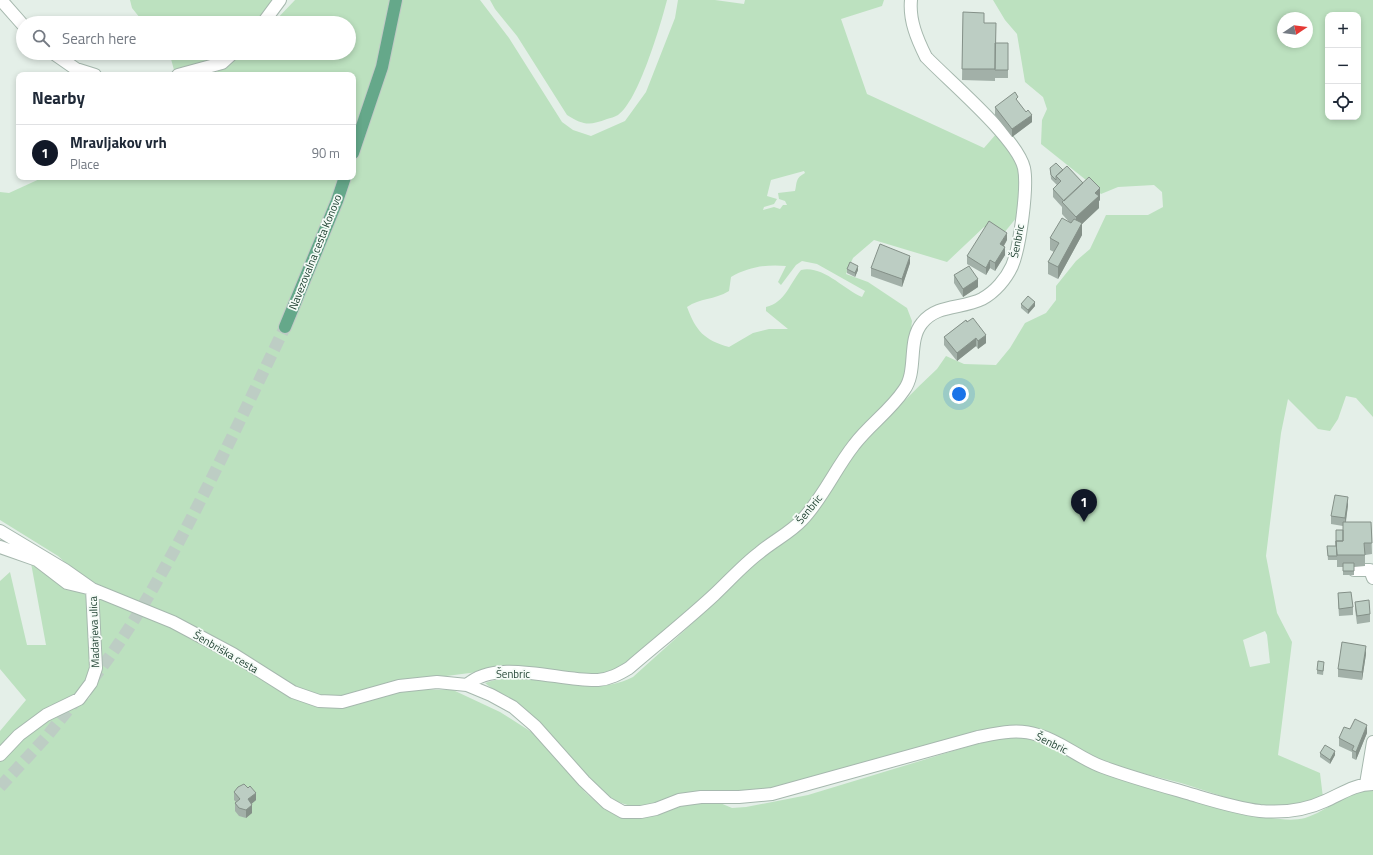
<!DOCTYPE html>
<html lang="en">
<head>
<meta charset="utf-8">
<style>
	body { margin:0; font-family:"Titillium Web",sans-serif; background:#f6f6f7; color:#1f2937 }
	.controls { position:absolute; right:12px; top:12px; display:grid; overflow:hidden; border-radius:8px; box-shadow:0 2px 6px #0003 }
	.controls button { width:36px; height:36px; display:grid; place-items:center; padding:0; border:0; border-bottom:1px solid #e0e1e3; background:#fff; color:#1f2937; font:20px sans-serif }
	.compass { position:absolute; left:1277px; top:12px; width:36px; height:36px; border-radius:50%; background:#fff; box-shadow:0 2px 6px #0003; rotate:77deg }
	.you { position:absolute; left:959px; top:394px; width:14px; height:14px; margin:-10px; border:3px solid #fff; border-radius:50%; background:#1a73e8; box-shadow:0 0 0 6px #1a73e833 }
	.badge { display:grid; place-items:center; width:26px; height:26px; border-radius:50%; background:#111827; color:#fff; font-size:13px; font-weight:700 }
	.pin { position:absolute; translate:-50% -33px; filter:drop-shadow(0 1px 2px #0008) }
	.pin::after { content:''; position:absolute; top:21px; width:14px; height:12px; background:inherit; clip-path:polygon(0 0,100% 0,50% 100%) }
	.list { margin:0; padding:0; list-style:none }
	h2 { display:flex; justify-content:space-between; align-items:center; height:52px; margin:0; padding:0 16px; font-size:17px }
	h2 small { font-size:13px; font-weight:400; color:#747a83 }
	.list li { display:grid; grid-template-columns:26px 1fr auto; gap:12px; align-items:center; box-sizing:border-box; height:56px; padding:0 16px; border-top:1px solid #e0e1e3 }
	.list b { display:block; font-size:15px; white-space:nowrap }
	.list p { margin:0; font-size:13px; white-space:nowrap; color:#747a83 }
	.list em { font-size:13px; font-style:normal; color:#747a83 }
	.icon { flex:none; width:22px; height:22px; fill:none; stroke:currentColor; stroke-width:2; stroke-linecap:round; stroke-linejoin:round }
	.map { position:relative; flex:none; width:1373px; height:855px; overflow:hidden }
	.search { position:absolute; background:#fff; box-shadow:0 2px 6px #0003; left:16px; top:16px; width:340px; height:44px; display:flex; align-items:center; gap:10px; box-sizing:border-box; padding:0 14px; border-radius:22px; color:#747a83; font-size:15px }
	.panel { position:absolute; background:#fff; box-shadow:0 2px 6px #0003; left:16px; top:72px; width:340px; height:108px; border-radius:8px }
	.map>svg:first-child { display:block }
	.green { fill:#bce1bf; fill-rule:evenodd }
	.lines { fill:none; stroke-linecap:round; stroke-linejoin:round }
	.major-tunnel { stroke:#bdcdc4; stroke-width:12; stroke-dasharray:12 6; stroke-linecap:butt }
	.minor-casing { stroke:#a6b8ae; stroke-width:14 }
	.major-casing { stroke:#c1cac6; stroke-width:14 }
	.minor { stroke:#fff; stroke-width:12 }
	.major { stroke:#65a88a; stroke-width:12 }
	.wall { fill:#a2b0a8 }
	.shaded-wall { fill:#849088 }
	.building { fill:#bccdc3; stroke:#849088 }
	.labels { text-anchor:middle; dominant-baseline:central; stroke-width:3.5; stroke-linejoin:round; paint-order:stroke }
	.street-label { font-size:11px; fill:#214333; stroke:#f5fbf7 }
</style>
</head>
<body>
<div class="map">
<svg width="1373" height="855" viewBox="0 0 1373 855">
	<rect width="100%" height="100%" fill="#e4efe8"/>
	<path class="green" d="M130,0H280L259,23H144L132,8Z
		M295,0H480L509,38L562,122L573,130L591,136L625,121L646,92L675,18L678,0H715L744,4L745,0H884L882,6L841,19L867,94L984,148L997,133L1020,167L1022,186L1017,217L999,239L984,227L947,262L874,240L853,258L846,274L868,282L907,308L912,321L905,378L898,392L808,508L653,644L619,671L605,676L509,668L407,681L340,697L320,695L297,690L238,650L175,618L81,577L58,556L0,520V192L9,193L44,177H353V75H209L225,68L244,53H349V23H273ZM804,171L805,173C795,178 797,183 795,191L778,193L779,199L785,201L787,205H783L780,209L774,207L763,210L764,207L774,204L777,199L767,196L771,180ZM802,261L817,264L865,291L862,297C843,289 823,265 801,270C790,283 785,303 766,307V311L788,329H769L753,333L729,347C704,340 696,331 687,307C700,298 714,300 729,291L731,277C748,267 767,264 786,266L778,282L781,285L796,265Z
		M490,0H667C661,24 638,102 618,115C615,117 610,118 607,119C589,126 583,125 567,115L517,36L495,9Z
		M993,0H1373V417L1356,398L1346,396L1338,419L1330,431L1318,429L1288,399L1281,433L1266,556L1277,613L1292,642L1278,755L1320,773L1323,798L1307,808L1262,809L1181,783L1114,766L1031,727L1011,726L806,787L724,794L637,808L618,802L594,787L553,737L485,683C532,665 585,702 633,677C679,635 727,594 769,548C825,488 877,425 937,369L946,356L964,364L996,365L1010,348L1025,323L1046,313L1056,300V286L1076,261L1090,249L1106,215H1148L1163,207L1162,192L1154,185L1118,187L1101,194L1091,184L1041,144L1042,120L1047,109L1043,97L1025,82L1017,34L1005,20ZM1328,15H1358V117H1328ZM1283,18H1307V42H1283ZM1265,631L1267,635L1270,663L1250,667L1243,640Z
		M166,53H229L194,70H174L171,59Z
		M31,563L51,575L66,590L83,591L88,599L92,665L86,680L72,697L49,706L17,730L0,748V731L26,700L0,669V581L10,572L27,645H46Z
		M96,597L171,624L234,659L290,697L312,705L330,707L408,689L453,690L500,712L544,740L585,792L604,809L621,816L655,814L700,801L713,800L732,808L746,807L808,795L999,737L1038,739L1258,816C1273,818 1290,822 1305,818C1328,811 1348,789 1373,790V855H0V761L22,738L54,716L76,708L89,698L99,679V636Z"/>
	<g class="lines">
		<path class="major-tunnel" d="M92,680C127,636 155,586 182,536C218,468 251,397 285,327
			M0,787L47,736L77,699"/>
		<defs>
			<path id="minor" d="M1,0L23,25
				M263,23L280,0
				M53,53L76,69L95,75
				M178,75L222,63L233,53
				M0,531L65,570L92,589L173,622L233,654L293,692L319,701L342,702L399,686L437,682L467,685L491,695L513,707L535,726L584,781L607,803L623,812H641L656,809L679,800L701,797H739L772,794L978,737C998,733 1018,728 1038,735C1061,741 1080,759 1103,767C1130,777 1159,785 1187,793C1211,800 1235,808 1260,811C1284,813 1304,811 1325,801C1341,794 1355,784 1373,784
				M0,547L37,560L67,583L92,589L96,668L91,683L79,699L46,715L19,735L0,755
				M1354,570H1370L1373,578
				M467,685C497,657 561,682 598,680C610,679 619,674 629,668C657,644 687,620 714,595C729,581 743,565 759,553C773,541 790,533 802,520C823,498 835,469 854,445C869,425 890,411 904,390C918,371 907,341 922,323C937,304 962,309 982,299C995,292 1006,279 1012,266C1020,247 1028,187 1024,168C1017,138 949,81 926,57C917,39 909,20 911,0
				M1366,784L1373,742"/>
			<path id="major" d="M353,153L382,67L396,0
				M285,327L337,201L345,177"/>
		</defs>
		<use href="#minor" class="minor-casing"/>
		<use href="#major" class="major-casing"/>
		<use href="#minor" class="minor"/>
		<use href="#major" class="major"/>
	</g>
	<path class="wall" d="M963,12L984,23L995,43H1008V78H995V81L962,80Z
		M1018,102L1032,122L1012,137L995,115V107Z
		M1050,168L1063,170L1083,183L1100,200L1099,201V208L1082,224V235L1058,279L1048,274V262L1054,252L1050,250V238L1070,223L1062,214V207L1053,197V189L1057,185L1051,179Z
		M1007,240L1004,246L1005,255L995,271L990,268L986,275L967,264V256Z
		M910,263L902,287L871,276V268Z
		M847,269L858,270L855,277L847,273Z
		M954,275L978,287L963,297L954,283Z
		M1021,304L1035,306L1028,314L1021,308Z
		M966,320L986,343L978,349L976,346L957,361L944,345V337Z
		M1348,505L1346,522H1371L1372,554L1365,555V566L1354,567V575H1343V567H1337V558V560H1328L1327,546H1336L1343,530V526L1331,524V516Z
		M1338,593L1353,607V615L1339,616L1338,601Z
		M1355,602L1370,614V622L1357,624L1355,609Z
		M1366,654L1362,680L1338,677V669Z
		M1324,666L1323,675L1317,674V670Z
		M1350,729L1367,733L1356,760L1352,758V752L1339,746V738Z
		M1320,753L1335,755L1330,764L1320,757Z
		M234,792L256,800L251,804L252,813L246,818L239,816L235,811V803L236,802L234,800Z"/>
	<path class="shaded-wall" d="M1032,115V122L1012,137V129Z
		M1100,188V200L1099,201V208L1082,224V235L1058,279V267L1076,229V217L1095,193Z
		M1007,233V240L1000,252V244Z
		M1005,247V255L995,271V263Z
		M910,256V263L902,287V279Z
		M990,260V268L986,275V268Z
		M858,266V270L855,277V273Z
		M978,279V287L963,297V289Z
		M1035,302V306L1028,314V310Z
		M986,335V343L978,349V341Z
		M976,338V346L957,361V353Z
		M1348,497V505L1345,526V518Z
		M1366,646V654L1362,680V672Z
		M1367,725V733L1356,760V752Z
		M1335,751V755L1330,764V760Z
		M256,793V800L248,807V799Z
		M252,805V813L246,818V810Z"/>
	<path class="building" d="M963,12L984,13V23H996L995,69H962Z
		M995,43H1008V70H995Z
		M1015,92L1018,97L1016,99L1026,112L1028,110L1032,115L1012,129L995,107Z
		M1056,163L1063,170L1056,176V180L1051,175L1050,168Z
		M1067,166L1083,183L1064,201L1053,189L1061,181L1056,176Z
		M1089,177L1100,188L1095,193L1099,196L1076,217L1062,202Z
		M1062,218L1071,223L1074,219L1082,223L1058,267L1048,262L1059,243L1050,238Z
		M989,221L1007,233L1000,244L1005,247L995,263L990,260L986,268L967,256Z
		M880,244L910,256L902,279L871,268Z
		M850,262L858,266L855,273L847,269Z
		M969,266L978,279L963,289L954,275Z
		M1028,296L1035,302L1028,310L1021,304Z
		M973,318L986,335L978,341L976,338L957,353L944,337L966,320L967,322Z
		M1335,495L1348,497L1345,518L1331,516Z
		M1343,522H1371L1372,543H1364L1365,555H1337L1336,541H1343Z
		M1336,530H1343V541H1336L1337,556H1328L1327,546H1336Z
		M1343,563H1354V571H1343Z
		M1351,592L1353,607L1339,609L1338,593Z
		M1369,600L1370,614L1357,616L1355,602Z
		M1342,642L1366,646L1362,672L1338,669Z
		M1318,661L1324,662L1323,671L1317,670Z
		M1355,719L1367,725L1356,752L1352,750L1354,746L1339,738L1344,727L1350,729Z
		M1325,745L1335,751L1330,760L1320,753Z
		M244,784L248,788L250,786L256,793L248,799L252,805L246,810L239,808L235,803L240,799L234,792L238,787Z"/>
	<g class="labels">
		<g class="street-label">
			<text transform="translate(1017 241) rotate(-79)">Šenbric</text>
			<text transform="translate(315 252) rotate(-68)">Navezovalna cesta Konovo</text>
			<text transform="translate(809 509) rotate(-51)">Šenbric</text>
			<text transform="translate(94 632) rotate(-92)">Madarjeva ulica</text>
			<text transform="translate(226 652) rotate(30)">Šenbriška cesta</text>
			<text x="513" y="674">Šenbric</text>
			<text transform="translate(1052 743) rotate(26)">Šenbric</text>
		</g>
	</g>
</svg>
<div class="controls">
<button>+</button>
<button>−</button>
<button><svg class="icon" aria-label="locate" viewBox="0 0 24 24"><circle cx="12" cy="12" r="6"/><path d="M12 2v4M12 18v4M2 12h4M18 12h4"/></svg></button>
</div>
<svg class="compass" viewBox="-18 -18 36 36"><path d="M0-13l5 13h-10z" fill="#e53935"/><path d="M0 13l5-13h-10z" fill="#747a83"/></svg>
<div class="you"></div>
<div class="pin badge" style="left:1084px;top:522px">1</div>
<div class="search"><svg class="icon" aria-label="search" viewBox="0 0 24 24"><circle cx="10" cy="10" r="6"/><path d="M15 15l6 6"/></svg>Search here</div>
<section class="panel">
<h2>Nearby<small></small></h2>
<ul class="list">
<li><span class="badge">1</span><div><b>Mravljakov vrh</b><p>Place</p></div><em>90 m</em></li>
</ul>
</section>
</div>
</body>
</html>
